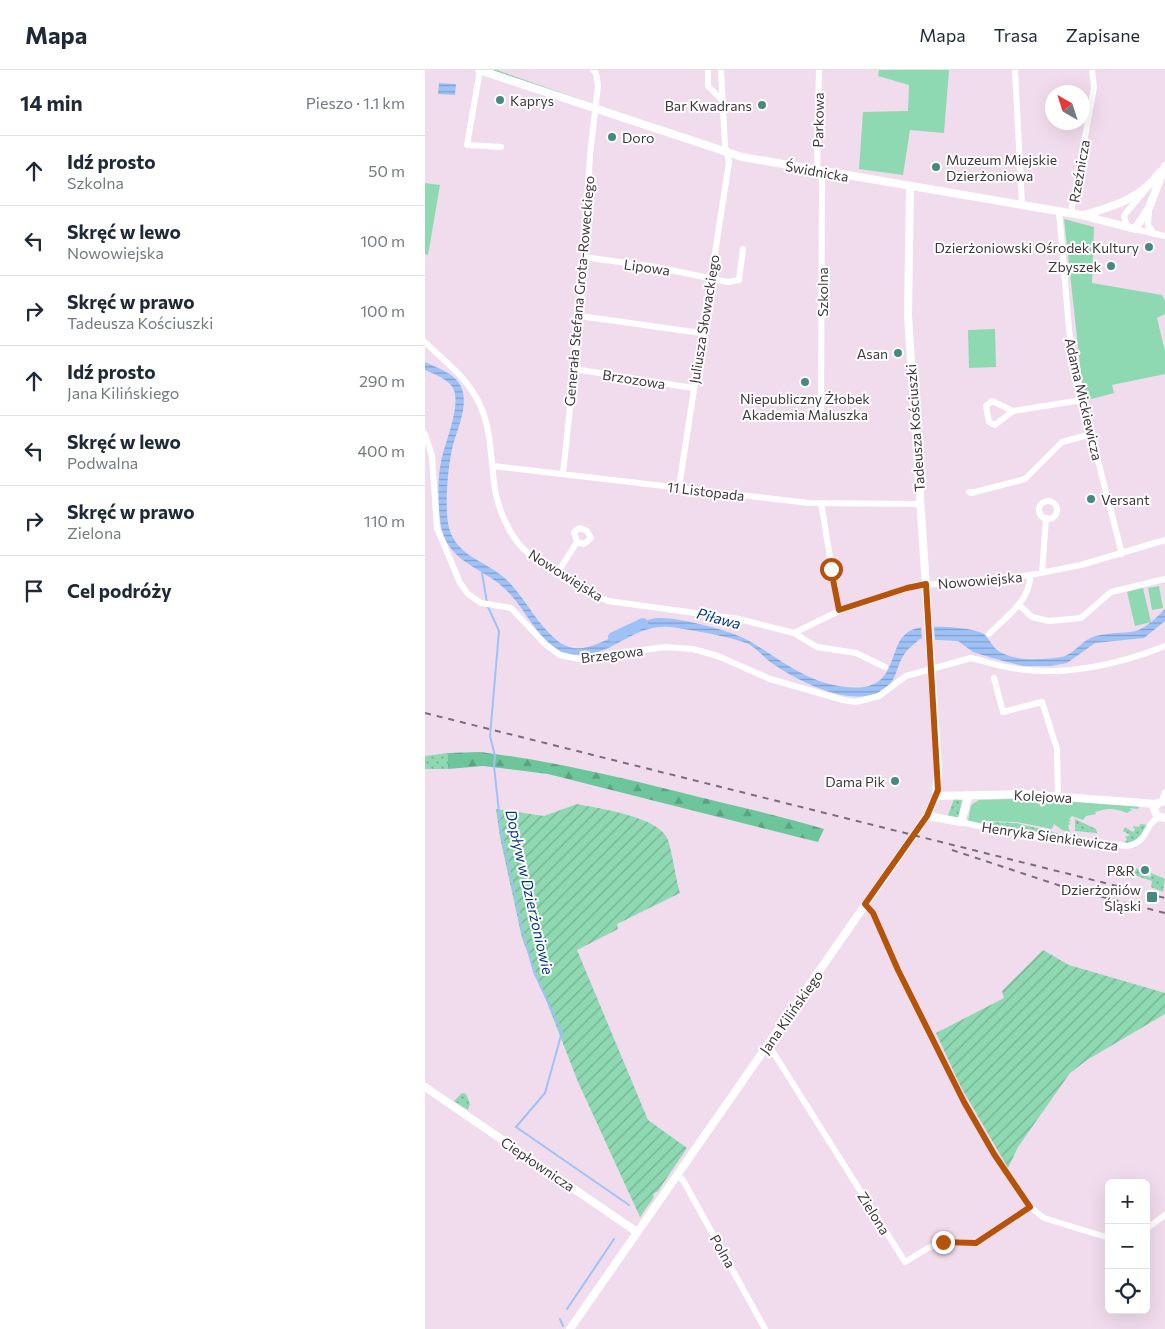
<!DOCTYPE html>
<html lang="pl">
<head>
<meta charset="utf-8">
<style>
	body { margin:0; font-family:Commissioner,sans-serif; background:#f2f2f3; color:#1f2937 }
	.controls { position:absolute; right:15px; bottom:15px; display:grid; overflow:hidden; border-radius:8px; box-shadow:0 5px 20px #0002 }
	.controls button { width:45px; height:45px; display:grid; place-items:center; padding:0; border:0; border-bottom:1px solid #e0e1e3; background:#fff; color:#1f2937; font:25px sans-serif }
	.compass { position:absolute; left:620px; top:15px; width:45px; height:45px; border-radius:50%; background:#fff; box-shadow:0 5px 20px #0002; rotate:321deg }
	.stop { position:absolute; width:15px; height:15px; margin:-11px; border:4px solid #b45309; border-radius:50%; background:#fff }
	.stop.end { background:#b45309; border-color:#fff; box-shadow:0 1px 5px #0008 }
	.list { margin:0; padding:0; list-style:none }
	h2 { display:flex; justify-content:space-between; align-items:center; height:65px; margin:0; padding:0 20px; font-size:21px }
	h2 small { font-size:16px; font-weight:400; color:#747a83 }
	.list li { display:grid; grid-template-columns:32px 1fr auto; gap:15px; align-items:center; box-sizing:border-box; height:70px; padding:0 20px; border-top:1px solid #e0e1e3 }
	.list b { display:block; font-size:19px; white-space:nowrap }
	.list p { margin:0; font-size:16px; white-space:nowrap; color:#747a83 }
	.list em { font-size:16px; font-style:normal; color:#747a83 }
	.icon { flex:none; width:28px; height:28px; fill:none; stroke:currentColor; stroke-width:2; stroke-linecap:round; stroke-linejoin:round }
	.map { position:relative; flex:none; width:740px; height:1259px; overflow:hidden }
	header { display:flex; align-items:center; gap:30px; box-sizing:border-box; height:70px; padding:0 25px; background:#fff; border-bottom:1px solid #e0e1e3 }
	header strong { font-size:24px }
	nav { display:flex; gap:28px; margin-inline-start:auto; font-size:18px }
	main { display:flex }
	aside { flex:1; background:#fff }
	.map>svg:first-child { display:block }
	.grass { fill:url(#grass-dots) }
	.forest { fill:url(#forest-firs) }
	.park { fill:#8ed8b2 }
	.garden { fill:url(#garden-furrows) }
	.water { fill:url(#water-rules) }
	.pier { fill:#f1dcee }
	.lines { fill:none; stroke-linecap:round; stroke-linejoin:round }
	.stream { stroke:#9ec2f7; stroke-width:2 }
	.river { stroke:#9ec2f7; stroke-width:10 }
	.minor { stroke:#fff; stroke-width:6 }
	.tertiary { stroke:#fff; stroke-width:8 }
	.rail { stroke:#796d78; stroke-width:2; stroke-dasharray:6 6; stroke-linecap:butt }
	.route { stroke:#b45309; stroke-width:6 }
	.poi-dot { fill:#468a7f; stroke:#fff; stroke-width:2 }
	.labels { text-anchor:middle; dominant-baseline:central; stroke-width:4; stroke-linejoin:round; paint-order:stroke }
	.poi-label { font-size:14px; fill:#3f373e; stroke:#fff; text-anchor:end }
	.street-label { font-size:14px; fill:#3f373e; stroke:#fff }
	.water-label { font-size:15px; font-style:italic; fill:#003781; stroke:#fff }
</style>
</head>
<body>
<header>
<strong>Mapa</strong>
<nav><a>Mapa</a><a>Trasa</a><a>Zapisane</a></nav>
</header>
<main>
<aside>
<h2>14 min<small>Pieszo · 1.1 km</small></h2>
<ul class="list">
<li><svg class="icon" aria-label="ahead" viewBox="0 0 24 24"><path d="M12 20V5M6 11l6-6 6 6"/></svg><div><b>Idź prosto</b><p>Szkolna</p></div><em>50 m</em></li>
<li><svg class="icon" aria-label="left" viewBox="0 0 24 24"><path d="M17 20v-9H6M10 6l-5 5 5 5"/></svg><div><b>Skręć w lewo</b><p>Nowowiejska</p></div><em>100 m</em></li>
<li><svg class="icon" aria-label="right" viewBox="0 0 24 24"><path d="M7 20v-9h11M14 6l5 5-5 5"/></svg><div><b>Skręć w prawo</b><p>Tadeusza Kościuszki</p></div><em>100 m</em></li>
<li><svg class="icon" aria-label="ahead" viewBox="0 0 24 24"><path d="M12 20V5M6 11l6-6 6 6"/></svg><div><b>Idź prosto</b><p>Jana Kilińskiego</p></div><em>290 m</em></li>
<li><svg class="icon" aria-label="left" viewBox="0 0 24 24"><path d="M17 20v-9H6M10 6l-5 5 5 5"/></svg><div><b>Skręć w lewo</b><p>Podwalna</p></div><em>400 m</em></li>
<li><svg class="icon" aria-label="right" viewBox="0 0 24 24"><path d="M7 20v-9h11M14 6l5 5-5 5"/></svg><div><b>Skręć w prawo</b><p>Zielona</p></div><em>110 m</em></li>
<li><svg class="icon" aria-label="arrive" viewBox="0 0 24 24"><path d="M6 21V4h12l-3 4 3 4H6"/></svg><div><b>Cel podróży</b></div></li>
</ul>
</aside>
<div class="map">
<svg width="740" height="1259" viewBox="0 0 740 1259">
	<defs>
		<pattern id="grass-dots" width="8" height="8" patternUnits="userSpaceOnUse" patternTransform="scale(1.25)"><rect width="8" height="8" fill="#8ed8b2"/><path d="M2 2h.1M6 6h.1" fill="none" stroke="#75b092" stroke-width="1.8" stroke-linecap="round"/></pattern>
		<pattern id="forest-firs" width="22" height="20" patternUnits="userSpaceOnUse" patternTransform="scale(1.25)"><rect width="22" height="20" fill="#6dc69b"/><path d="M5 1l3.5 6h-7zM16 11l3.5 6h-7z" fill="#5ba280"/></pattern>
		<pattern id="garden-furrows" width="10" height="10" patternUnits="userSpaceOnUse" patternTransform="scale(1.25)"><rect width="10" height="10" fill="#8ed8b2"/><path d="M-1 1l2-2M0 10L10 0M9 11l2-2" fill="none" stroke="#75b092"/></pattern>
		<pattern id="water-rules" width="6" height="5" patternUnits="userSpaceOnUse" patternTransform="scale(1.25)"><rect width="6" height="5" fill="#9ec2f7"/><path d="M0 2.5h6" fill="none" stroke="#829ec9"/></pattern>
	</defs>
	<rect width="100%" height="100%" fill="#f1dcee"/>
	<path class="grass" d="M67,0H72L157,30V31Z
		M23,683V699H0V686Z
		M529,729L537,730L533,749L522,748Z
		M650,749L671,759L672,763L650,761Z
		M564,752L591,753L644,766L562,755Z
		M715,754L722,755C718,765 710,773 699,773L702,769L700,767L705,765L698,761L700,757L708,762L710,760L708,756L714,757Z
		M712,798L716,801V804L726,807V803L740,809L738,822L726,817L727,811L706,804Z
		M37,1023L41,1024L45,1034L43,1040L29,1031Z"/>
	<path class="forest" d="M55,682C128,691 199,708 270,726C314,737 356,746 399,759L393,772L123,704L58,696L23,699V683Z"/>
	<path class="park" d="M454,0H524L519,63L485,60L478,105L434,99L438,42L483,41L484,15L453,6Z
		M0,113L15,115L3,185L0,184Z
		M639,149L669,157L667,213L737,225L740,231V244L732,248L740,281V304L687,315L689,323L659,331Z
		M570,259L571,297L544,298L543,260Z
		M734,516L738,538L727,540L723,518Z
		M718,518L726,552L710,556L702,522Z
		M614,728L716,735L713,739L704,738L707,740L702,743C685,737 683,739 670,742L671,744L661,746L658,750L647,746L644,749L646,751L643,752L646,754L643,755L645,762L637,760L629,754L627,759L592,752L558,751V754L543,751L546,735L554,730Z"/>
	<path class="garden" d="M152,734C175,739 234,746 243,770C248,786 250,806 255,823L192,854L193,859L152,880L223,1050L262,1078L233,1121L228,1124L229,1127L215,1147L153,1012L97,868L75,767L71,739L119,746Z
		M618,880L644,895L740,923V944L662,990L645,1003L593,1077L583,1098L536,1017L511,963L579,928L577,921Z"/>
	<path class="water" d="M14,13L31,14L30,25L13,24Z
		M0,292C13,298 32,304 37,319C43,337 33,357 28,375C23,394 19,438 24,458C33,489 64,491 84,512C102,531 113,556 134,572C166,595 203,547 236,548C256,548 309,561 326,572C355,589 380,611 414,616C488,629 451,559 500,557C514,556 544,557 557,563C563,566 565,573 570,578C580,588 601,590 614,589C622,589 633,588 640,586C652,581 658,569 671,566C709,558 709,571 740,539V551L719,568L670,573L642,593L626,596H598L567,588L548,582L533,571L495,569C488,575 481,580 477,588C471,599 471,610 461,618C430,641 375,612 348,594C339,588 331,577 321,573C303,566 266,560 246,557C218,554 201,571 176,581C166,585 152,584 142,585C110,569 104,542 80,519C60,499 26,493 17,461C13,445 12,409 16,392C19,374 37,335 28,318C23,309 9,304 0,300Z"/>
	<path class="pier" d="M509,554L510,571H497L496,555Z"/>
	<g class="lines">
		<path class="stream" d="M57,503L62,533
			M63,537L74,561L65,666L70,686L69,696L76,761L99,866L109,902L137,962L120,1023L91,1057L204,1135
			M142,1239L189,1169
			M135,1249L138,1256"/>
		<path class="river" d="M188,567L218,553"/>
		<path class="minor" d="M55,0L42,75L76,77
			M283,0V16L296,29
			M590,0L597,135
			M392,101L394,0
			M724,139L723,155L729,164
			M634,141L644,259L651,305L697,484
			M646,143L669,18L667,0
			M702,156L699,146L701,143L722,118
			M710,159L740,166
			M159,187L231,197L303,212L314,210L318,179
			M155,246L276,263
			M0,272C20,292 43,308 55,335C68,363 65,395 71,425C75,441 83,460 93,473C107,491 162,522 183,531L314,549L369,563L414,541L492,515L555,512L605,505L656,495L740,470
			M149,299L268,318
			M588,341L570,355L564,352L561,336L567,331L588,341L657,330
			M396,343L397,102
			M0,364L7,386L12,458L35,513L43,524L56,533L86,538L121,575L135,585L154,589L240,577L268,579L293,586L345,609L418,630L431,632L454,626L481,606L546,588C559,591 573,596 587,598C637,607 693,595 740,576
			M68,396L384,433L495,434
			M138,403L155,246L165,85L173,16L171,3L168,0
			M254,417L304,92L300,76L296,0
			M544,422L546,423L600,409L637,372L666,364
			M614 440a9 9 0 1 1 18 0a9 9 0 1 1-18 0Z
			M396,433L414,541
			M133,502L152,472L149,462L155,458L162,461L166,468L159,474L152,472
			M617,503L621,448
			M594,535L607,547L624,551L656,548L686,522L740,509
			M369,563L392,577L431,583L460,597
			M564,564C581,547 606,530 605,505
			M569,608L578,642L617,632L632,679L633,725
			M737,731L740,722
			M536,752L575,761L702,776C724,773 719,753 734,748
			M440,834L448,843L473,900L539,1032L569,1084L605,1137L619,1148L684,1168
			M343,974L480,1192L503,1178L518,1172L551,1173L605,1137
			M252,1105L258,1110L340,1259
			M721,1159L740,1145"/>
		<path class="tertiary" d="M54,0L317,87L656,145L710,159L724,138L740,96
			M658,145C688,137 717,128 735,102
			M511,726L599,724L731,734
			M740,731L733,733L729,739L732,746L740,748
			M502,746L536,752L544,725
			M0,1017L212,1162
			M145,1259L502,746L511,726L513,698L483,246L485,116"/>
		<path class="rail" d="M0,643L740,828
			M527,780L639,817L740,843"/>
	</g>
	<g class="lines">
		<path class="route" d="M406,499L414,540L482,518L501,514L513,720L502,746L440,834L448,843L473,900L539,1032L569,1084L605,1137L551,1173L518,1172"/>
	</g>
	<g class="poi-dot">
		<circle cx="75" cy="30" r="5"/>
		<circle cx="337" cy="35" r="5"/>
		<circle cx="187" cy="67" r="5"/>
		<circle cx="511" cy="97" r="5"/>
		<circle cx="724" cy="177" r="5"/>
		<circle cx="686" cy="196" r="5"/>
		<circle cx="473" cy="283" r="5"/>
		<circle cx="380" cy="312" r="5"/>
		<circle cx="666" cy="429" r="5"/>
		<circle cx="470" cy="711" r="5"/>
		<circle cx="720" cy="800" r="5"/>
		<rect x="721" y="821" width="12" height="12" rx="2.5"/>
	</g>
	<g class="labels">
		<g class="poi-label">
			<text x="85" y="30" text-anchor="start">Kaprys</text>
			<text x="327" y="35">Bar Kwadrans</text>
			<text x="197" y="67" text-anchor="start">Doro</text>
			<text x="521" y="89" text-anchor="start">Muzeum Miejskie<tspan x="521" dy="16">Dzierżoniowa</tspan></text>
			<text x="714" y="177">Dzierżoniowski Ośrodek Kultury</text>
			<text x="676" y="196">Zbyszek</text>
			<text x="463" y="283">Asan</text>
			<text x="380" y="328" text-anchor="middle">Niepubliczny Żłobek<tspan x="380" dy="16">Akademia Maluszka</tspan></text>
			<text x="676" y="429" text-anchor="start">Versant</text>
			<text x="460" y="711">Dama Pik</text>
			<text x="710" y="800">P&amp;R</text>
			<text x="716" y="819">Dzierżoniów<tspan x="716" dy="16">Śląski</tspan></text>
		</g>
		<g class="street-label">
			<text transform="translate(393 50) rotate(-89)">Parkowa</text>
			<text transform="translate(392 101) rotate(10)">Świdnicka</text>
			<text transform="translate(654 101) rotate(-80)">Rzeźnicza</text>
			<text transform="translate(222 197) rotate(8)">Lipowa</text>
			<text transform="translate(154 221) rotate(-85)">Generała Stefana Grota-Roweckiego</text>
			<text transform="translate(397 222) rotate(-90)">Szkolna</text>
			<text transform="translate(279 249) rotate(-81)">Juliusza Słowackiego</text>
			<text transform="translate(209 309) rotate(9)">Brzozowa</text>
			<text transform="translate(659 329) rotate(77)">Adama Mickiewicza</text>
			<text transform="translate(490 358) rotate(-94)">Tadeusza Kościuszki</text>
			<text transform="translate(281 421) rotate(7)">11 Listopada</text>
			<text transform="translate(141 505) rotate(32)">Nowowiejska</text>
			<text transform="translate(555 510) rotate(-5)">Nowowiejska</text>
			<text transform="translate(187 584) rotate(-7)">Brzegowa</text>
			<text transform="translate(618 726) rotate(3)">Kolejowa</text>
			<text transform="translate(625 766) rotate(8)">Henryka Sienkiewicza</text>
			<text transform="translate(366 942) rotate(-55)">Jana Kilińskiego</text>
			<text transform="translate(113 1094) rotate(34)">Ciepłownicza</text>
			<text transform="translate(449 1143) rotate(58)">Zielona</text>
			<text transform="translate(298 1181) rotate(60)">Polna</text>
		</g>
		<g class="water-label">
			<text transform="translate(294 548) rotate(15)">Piława</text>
			<text transform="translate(105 822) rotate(77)">Dopływ w Dzierżoniowie</text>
		</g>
	</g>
</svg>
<div class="controls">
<button>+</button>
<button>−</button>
<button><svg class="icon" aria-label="locate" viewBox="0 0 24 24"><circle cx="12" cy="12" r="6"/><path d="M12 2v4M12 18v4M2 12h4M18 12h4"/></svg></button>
</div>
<svg class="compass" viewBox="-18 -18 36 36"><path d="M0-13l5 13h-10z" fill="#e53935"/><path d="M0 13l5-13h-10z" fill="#747a83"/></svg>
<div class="stop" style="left:406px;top:499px"></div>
<div class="stop end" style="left:518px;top:1172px"></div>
</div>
</main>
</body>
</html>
